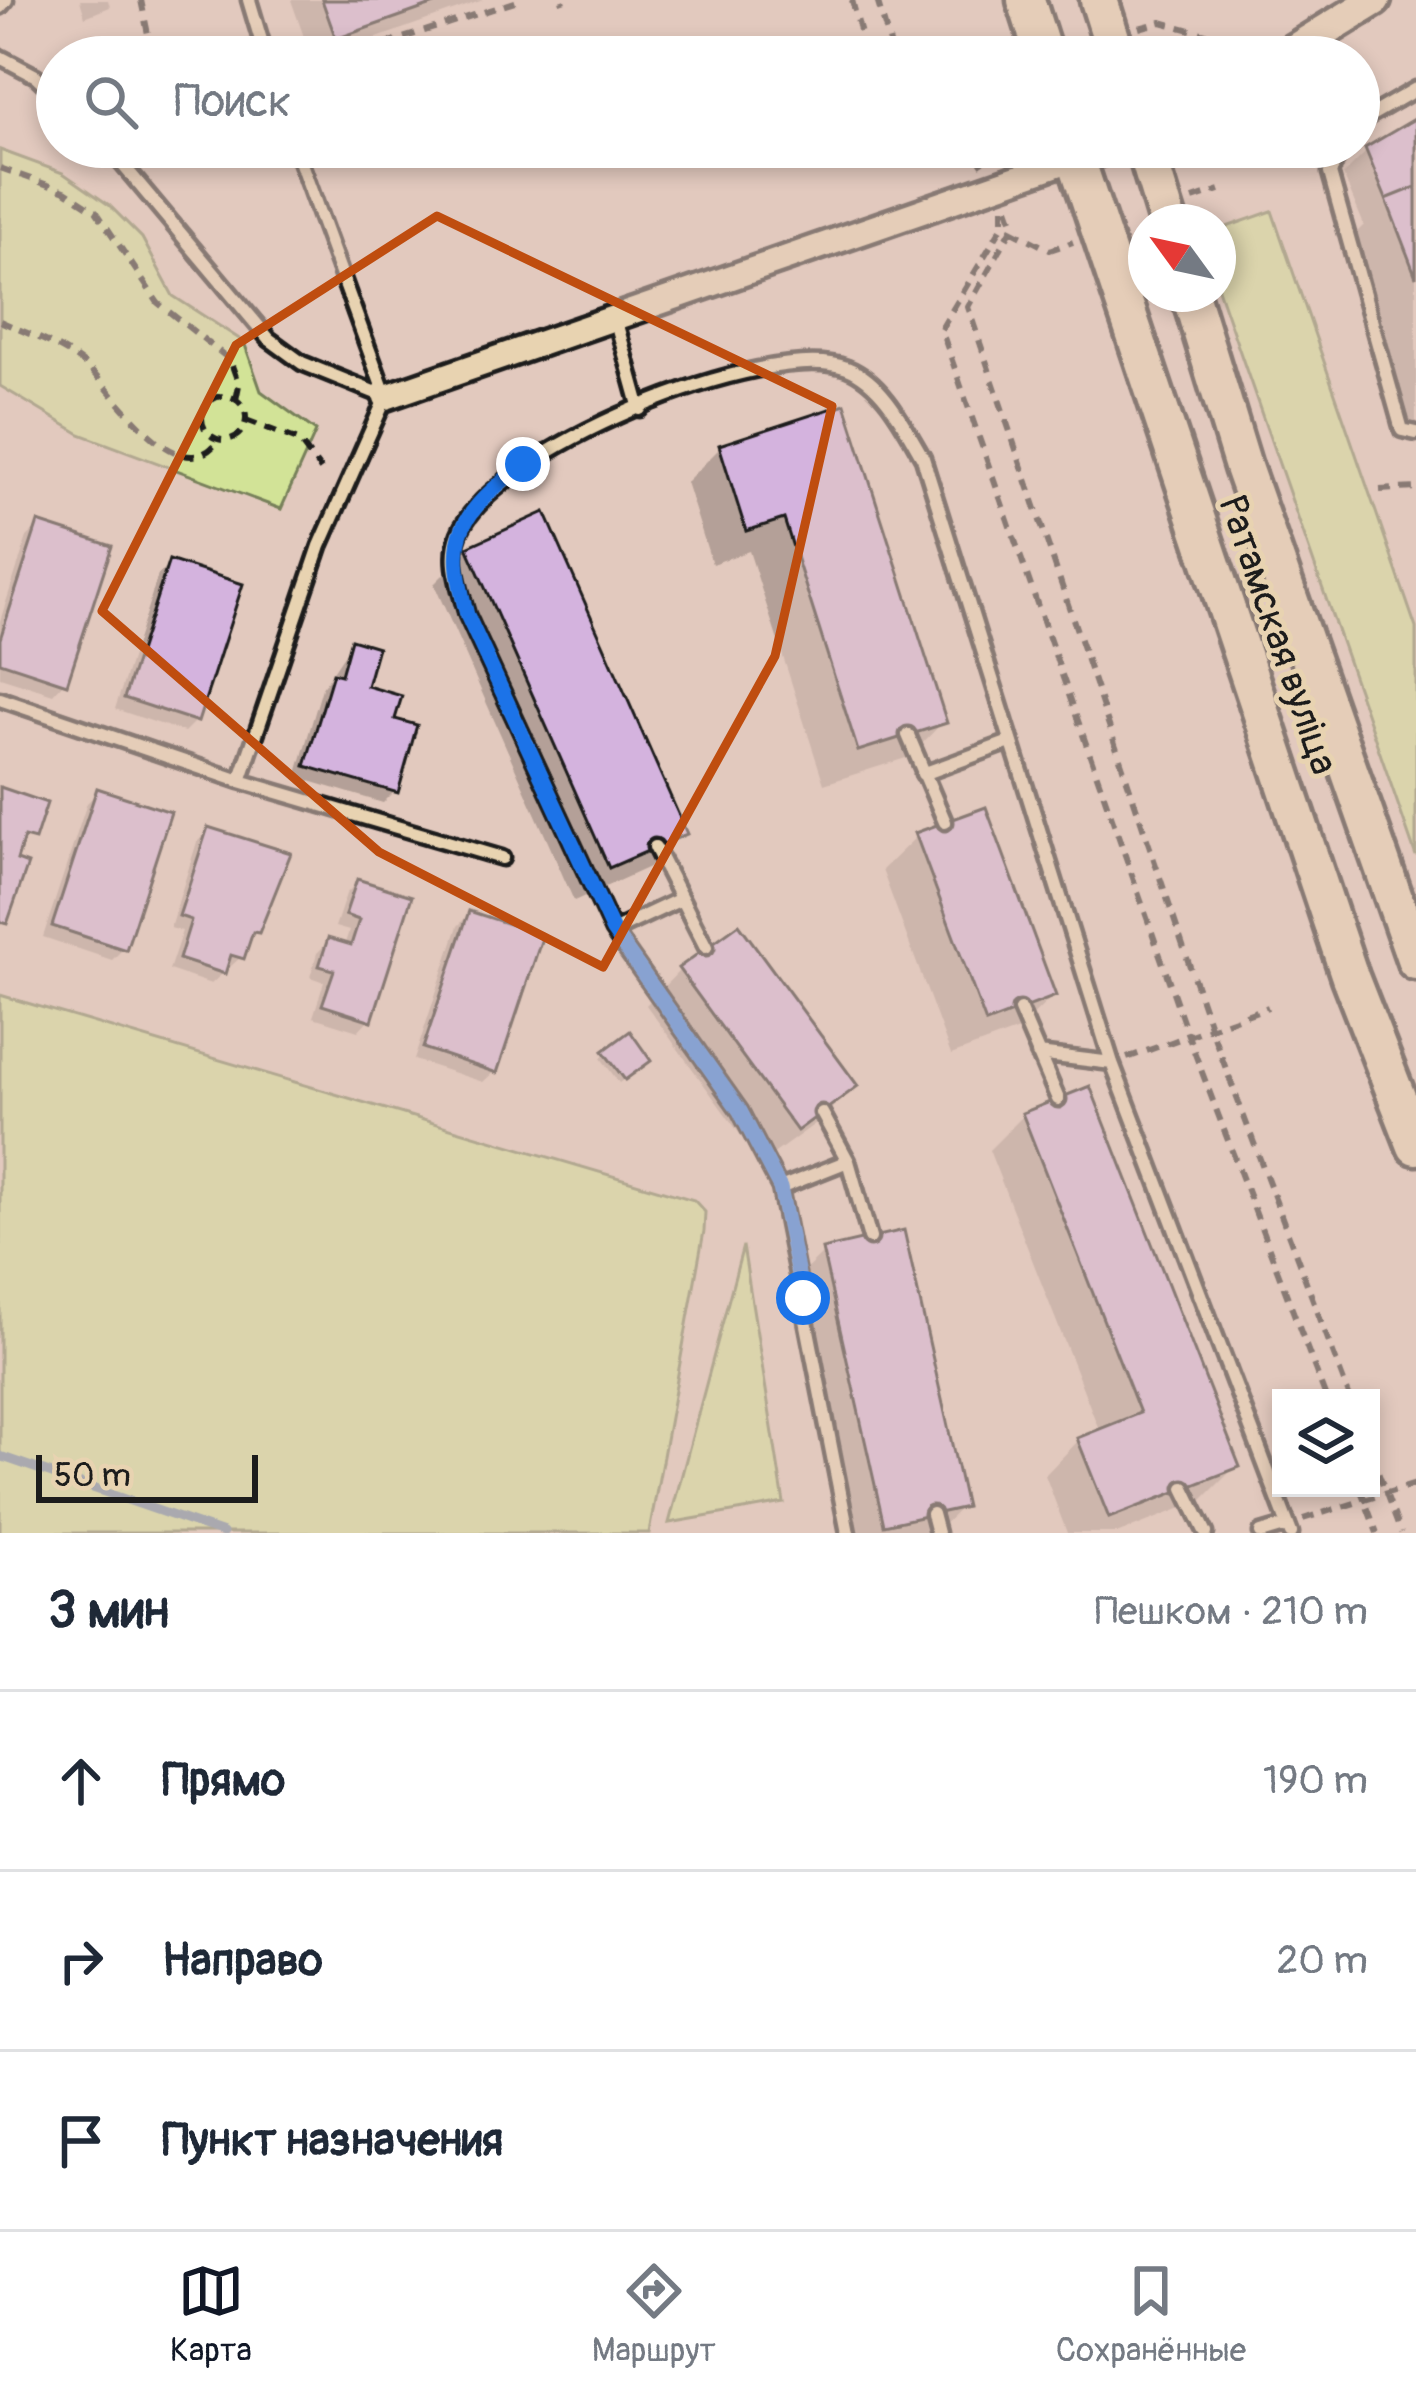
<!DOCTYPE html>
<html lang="ru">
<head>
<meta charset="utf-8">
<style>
	body { margin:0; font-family:Pangolin,sans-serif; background:#f6f6f7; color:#1f2937 }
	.controls { position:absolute; right:36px; bottom:36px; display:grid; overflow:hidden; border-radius:0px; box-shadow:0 6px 18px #0003 }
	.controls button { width:108px; height:108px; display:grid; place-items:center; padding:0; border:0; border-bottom:3px solid #e0e1e3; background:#fff; color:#1f2937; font:60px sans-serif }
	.compass { position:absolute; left:1128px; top:204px; width:108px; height:108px; border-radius:50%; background:#fff; box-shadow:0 6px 18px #0003; rotate:303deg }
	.scale { position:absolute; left:36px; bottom:30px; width:222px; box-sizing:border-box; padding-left:12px; border:6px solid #1c1c1c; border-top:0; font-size:33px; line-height:42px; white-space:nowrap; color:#1c1c1c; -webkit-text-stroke:9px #e8d3b1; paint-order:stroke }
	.stop { position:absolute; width:36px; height:36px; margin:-27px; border:9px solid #1a73e8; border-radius:50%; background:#fff }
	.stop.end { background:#1a73e8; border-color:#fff; box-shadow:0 3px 12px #0008 }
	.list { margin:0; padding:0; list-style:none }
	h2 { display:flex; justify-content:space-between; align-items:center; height:156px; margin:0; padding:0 48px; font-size:51px }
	h2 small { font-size:39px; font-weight:400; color:#747a83 }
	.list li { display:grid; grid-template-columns:78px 1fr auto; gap:36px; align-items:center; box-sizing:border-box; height:180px; padding:0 48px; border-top:3px solid #e0e1e3 }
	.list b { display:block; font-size:45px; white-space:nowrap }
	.list em { font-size:39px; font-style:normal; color:#747a83 }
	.icon { flex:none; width:66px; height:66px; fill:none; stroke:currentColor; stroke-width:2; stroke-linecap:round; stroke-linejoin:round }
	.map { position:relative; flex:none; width:1416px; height:1533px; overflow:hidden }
	.search { position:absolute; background:#fff; box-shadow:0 6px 18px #0003; left:36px; right:36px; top:36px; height:132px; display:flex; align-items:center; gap:30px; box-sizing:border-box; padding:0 42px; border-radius:66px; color:#747a83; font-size:45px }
	.sheet { height:696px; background:#fff }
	nav { display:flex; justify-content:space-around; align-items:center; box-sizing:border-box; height:168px; border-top:3px solid #e0e1e3; background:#fff; font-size:33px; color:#747a83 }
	nav a { display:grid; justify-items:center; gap:6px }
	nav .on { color:#111827 }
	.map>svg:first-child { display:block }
	.green { fill:#d2e397; stroke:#77805a; stroke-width:3 }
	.shadow { fill:#0003 }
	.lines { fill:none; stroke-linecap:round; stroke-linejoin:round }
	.stream { stroke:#66849e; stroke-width:9 }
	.building { fill:#d4b3de; stroke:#1c1c1c; stroke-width:3 }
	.service-casing { stroke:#1c1c1c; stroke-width:21 }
	.minor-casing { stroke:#1c1c1c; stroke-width:33 }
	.tertiary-casing { stroke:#1c1c1c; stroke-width:39 }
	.secondary-casing { stroke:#1c1c1c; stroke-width:45 }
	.path { stroke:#1c1c1c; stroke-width:6; stroke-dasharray:12 9; stroke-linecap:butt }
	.service { stroke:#e8d3b1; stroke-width:12 }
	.minor { stroke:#e8d3b1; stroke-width:24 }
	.tertiary { stroke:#e8d3b1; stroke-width:30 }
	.secondary { stroke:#e8d3b1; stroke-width:36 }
	.route { stroke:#1a73e8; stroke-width:15 }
	.marked { fill:none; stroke:#bf4d0f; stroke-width:9; stroke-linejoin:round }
	.labels { text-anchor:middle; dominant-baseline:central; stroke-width:10; stroke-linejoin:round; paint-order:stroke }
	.street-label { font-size:39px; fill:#1c1c1c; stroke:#e8d3b1 }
</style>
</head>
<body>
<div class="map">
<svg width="1416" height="1533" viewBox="0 0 1416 1533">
	<rect width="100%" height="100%" fill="#e2c9be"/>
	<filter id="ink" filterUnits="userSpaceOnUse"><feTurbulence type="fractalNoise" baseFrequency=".00833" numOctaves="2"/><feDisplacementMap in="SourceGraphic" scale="24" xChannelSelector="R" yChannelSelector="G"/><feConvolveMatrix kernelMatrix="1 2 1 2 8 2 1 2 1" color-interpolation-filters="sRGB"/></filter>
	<g filter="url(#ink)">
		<path class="green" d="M0,150L63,173L109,205L142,238L173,296L244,342L261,391L316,431L281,509L80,434L0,386Z
			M1272,211L1416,628V856L1218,289V230Z
			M0,995L694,1200L705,1212L704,1231L649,1533H0Z
			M743,1246L784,1503L669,1523Z"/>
		<path class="shadow" d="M80,0H108L110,7L85,17Z
			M291,0H483L324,57H311Z
			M1416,122V446L1341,248L1364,225L1343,175L1367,151Z
			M843,408L943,722L909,757L824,784L749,551L712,564L686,482L720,448Z
			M39,526L64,682L53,694L0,677V621L27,537Z
			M469,549L683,833L649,867L574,901L434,584Z
			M170,564L196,720L184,732L115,709L158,575Z
			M352,643L363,688L392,721L395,791L383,803L296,777L322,688Z
			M98,792L124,948L112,960L43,937L87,803Z
			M209,830L256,932L241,957L211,984L169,970L182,931L170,928L197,842Z
			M917,836L1053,996L1018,1030L951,1055L882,870Z
			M357,882L369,1019L358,1031L313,1017L324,982L310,977L317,953L329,941L344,946L349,931L335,927L346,894Z
			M469,914L495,1071L483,1082L414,1060L458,926Z
			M680,970L854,1086L819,1121L761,1163L646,1005Z
			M605,1053L643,1065L619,1083L601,1058Z
			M1024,1115L1236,1466L1202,1500L1119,1533H1067L1045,1475L1079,1440L1100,1432L989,1150Z
			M824,1252L963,1506L935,1533H845L789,1286Z"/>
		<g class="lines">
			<path class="stream" d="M0,1456L223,1533"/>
		</g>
		<path class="building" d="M322,0H446L336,39Z
			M1416,118V187L1386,199L1365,148Z
			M1416,187V277L1386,199Z
			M845,404L947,723L858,751L784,519L746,531L719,445Z
			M545,512L687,834L609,868L467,547Z
			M38,522L112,546L67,684L0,662V639Z
			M169,560L243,584L198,722L124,698Z
			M351,639L378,647L367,686L402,696L395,719L417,725L398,793L305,766L333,673L341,675Z
			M0,787L47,803L35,840L24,837L17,860L28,864L7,924L0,922Z
			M97,788L171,812L126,950L52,926Z
			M986,807L1056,996L986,1023L915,833Z
			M208,827L291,853L259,933L253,932L244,959L231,955L225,974L179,959L191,920L179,916Z
			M357,879L412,896L372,1021L322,1005L334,970L319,966L328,938L351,945L359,920L345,915Z
			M469,911L543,935L497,1073L423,1048Z
			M739,924L858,1086L797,1131L678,968Z
			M630,1031L651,1061L625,1080L603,1051Z
			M1090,1086L1240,1467L1109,1518L1077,1438L1140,1413L1022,1113Z
			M904,1230L966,1507L884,1525L822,1249Z"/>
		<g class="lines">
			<defs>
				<path id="service" d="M249,0L266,57
					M0,7L6,0
					M0,57L36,76L57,96
					M1359,122L1416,89
					M108,147L269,339L302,363L386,397
					M1342,147L1330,173L1402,430L1416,433
					M615,318L640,409
					M0,699L240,781L502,858
					M908,735L945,822
					M923,774L1010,742
					M240,781L320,546L386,397L295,147
					M655,847L706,947
					M613,931L681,899
					M1020,1010L1058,1099
					M1038,1054L1112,1063
					M822,1113L848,1161L870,1238
					M780,1188L848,1161
					M1184,1488L1206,1533
					M932,1514L937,1533
					M848,1533L780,1188L740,1111L613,931L467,615C460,588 448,561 459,534C490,452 767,337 847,368C883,382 905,427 923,458L1112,1063L1291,1533
					M1261,1533L1288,1525"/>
				<path id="minor" d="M386,397L1075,158"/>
				<path id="tertiary" d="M1282,57L1375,0
					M1075,158L1108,147"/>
				<path id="secondary" d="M1026,0L1044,57
					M1099,0L1117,57
					M1072,147L1350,977L1416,1146
					M1145,147L1168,222
					M1190,294L1243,467L1416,961"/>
			</defs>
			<use href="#service" class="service-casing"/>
			<use href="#minor" class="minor-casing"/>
			<use href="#tertiary" class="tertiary-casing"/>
			<use href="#secondary" class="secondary-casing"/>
			<path class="path" d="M141,0L150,44
				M562,0L563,3
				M852,0L867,57
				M877,0L894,57
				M1139,28L1161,22L1209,35L1223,57
				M87,57L95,51L150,44L153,57
				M190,57L245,45
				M344,57L521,0
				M978,57L1003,48
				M958,147L975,153L983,165
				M988,147L993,161
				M1275,147L1315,166
				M0,168L65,191L96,211L158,303L230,360L239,385L236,400
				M1193,199L1220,190
				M1003,208V225L941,329L1189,1038L1326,1398
				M1008,208L1014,225L968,307L1211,1029L1350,1398
				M1011,230L1050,250L1073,242
				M0,321C28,334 59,344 84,364C113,388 177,496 219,440
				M202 418a22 22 0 1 1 44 0a22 22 0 1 1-44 0Z
				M246,420L298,440L321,470
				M1380,490L1416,488
				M1127,1058L1268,1007
				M1371,1454L1401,1533
				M1360,1488L1377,1533
				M1303,1519L1416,1484"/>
			<use href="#service" class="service"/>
			<use href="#minor" class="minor"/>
			<use href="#tertiary" class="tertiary"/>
			<use href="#secondary" class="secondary"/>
		</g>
	</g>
	<g class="lines" filter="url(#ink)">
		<path class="route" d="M523,464C459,516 445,533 467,615L613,931L740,1111L780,1188L803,1298"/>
	</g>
	<path d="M0 0H1416V1533H0ZM437,216L832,406L775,656L603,967L379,852L102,611L236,345Z" fill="#e2c9be" fill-opacity=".55" fill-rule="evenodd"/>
	<path class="marked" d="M437,216L832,406L775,656L603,967L379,852L102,611L236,345Z"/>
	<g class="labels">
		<g class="street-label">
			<text transform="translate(1278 635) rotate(71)">Ратамская вуліца</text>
		</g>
	</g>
</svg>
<div class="controls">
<button><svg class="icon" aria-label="layers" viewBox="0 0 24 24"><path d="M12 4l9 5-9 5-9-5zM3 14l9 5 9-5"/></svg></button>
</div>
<svg class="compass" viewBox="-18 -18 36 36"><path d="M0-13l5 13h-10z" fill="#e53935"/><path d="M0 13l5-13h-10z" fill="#747a83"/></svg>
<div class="scale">50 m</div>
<div class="stop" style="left:803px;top:1298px"></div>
<div class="stop end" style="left:523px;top:464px"></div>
<div class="search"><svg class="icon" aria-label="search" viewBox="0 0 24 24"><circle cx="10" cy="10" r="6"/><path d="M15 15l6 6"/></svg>Поиск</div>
</div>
<section class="sheet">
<h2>3 мин<small>Пешком · 210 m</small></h2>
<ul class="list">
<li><svg class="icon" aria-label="ahead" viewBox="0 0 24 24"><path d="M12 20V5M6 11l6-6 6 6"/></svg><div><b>Прямо</b></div><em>190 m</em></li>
<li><svg class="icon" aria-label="right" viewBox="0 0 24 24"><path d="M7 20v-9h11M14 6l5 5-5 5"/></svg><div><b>Направо</b></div><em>20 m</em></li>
<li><svg class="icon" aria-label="arrive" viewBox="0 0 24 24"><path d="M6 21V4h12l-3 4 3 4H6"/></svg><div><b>Пункт назначения</b></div></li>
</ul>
</section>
<nav>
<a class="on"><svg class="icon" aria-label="map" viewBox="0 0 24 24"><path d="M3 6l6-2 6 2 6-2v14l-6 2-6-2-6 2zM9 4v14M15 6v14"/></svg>Карта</a>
<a><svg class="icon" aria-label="directions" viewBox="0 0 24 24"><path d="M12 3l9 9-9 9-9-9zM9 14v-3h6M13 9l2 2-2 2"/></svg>Маршрут</a>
<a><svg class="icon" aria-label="saved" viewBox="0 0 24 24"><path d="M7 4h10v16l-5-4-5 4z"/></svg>Сохранённые</a>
</nav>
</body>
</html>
